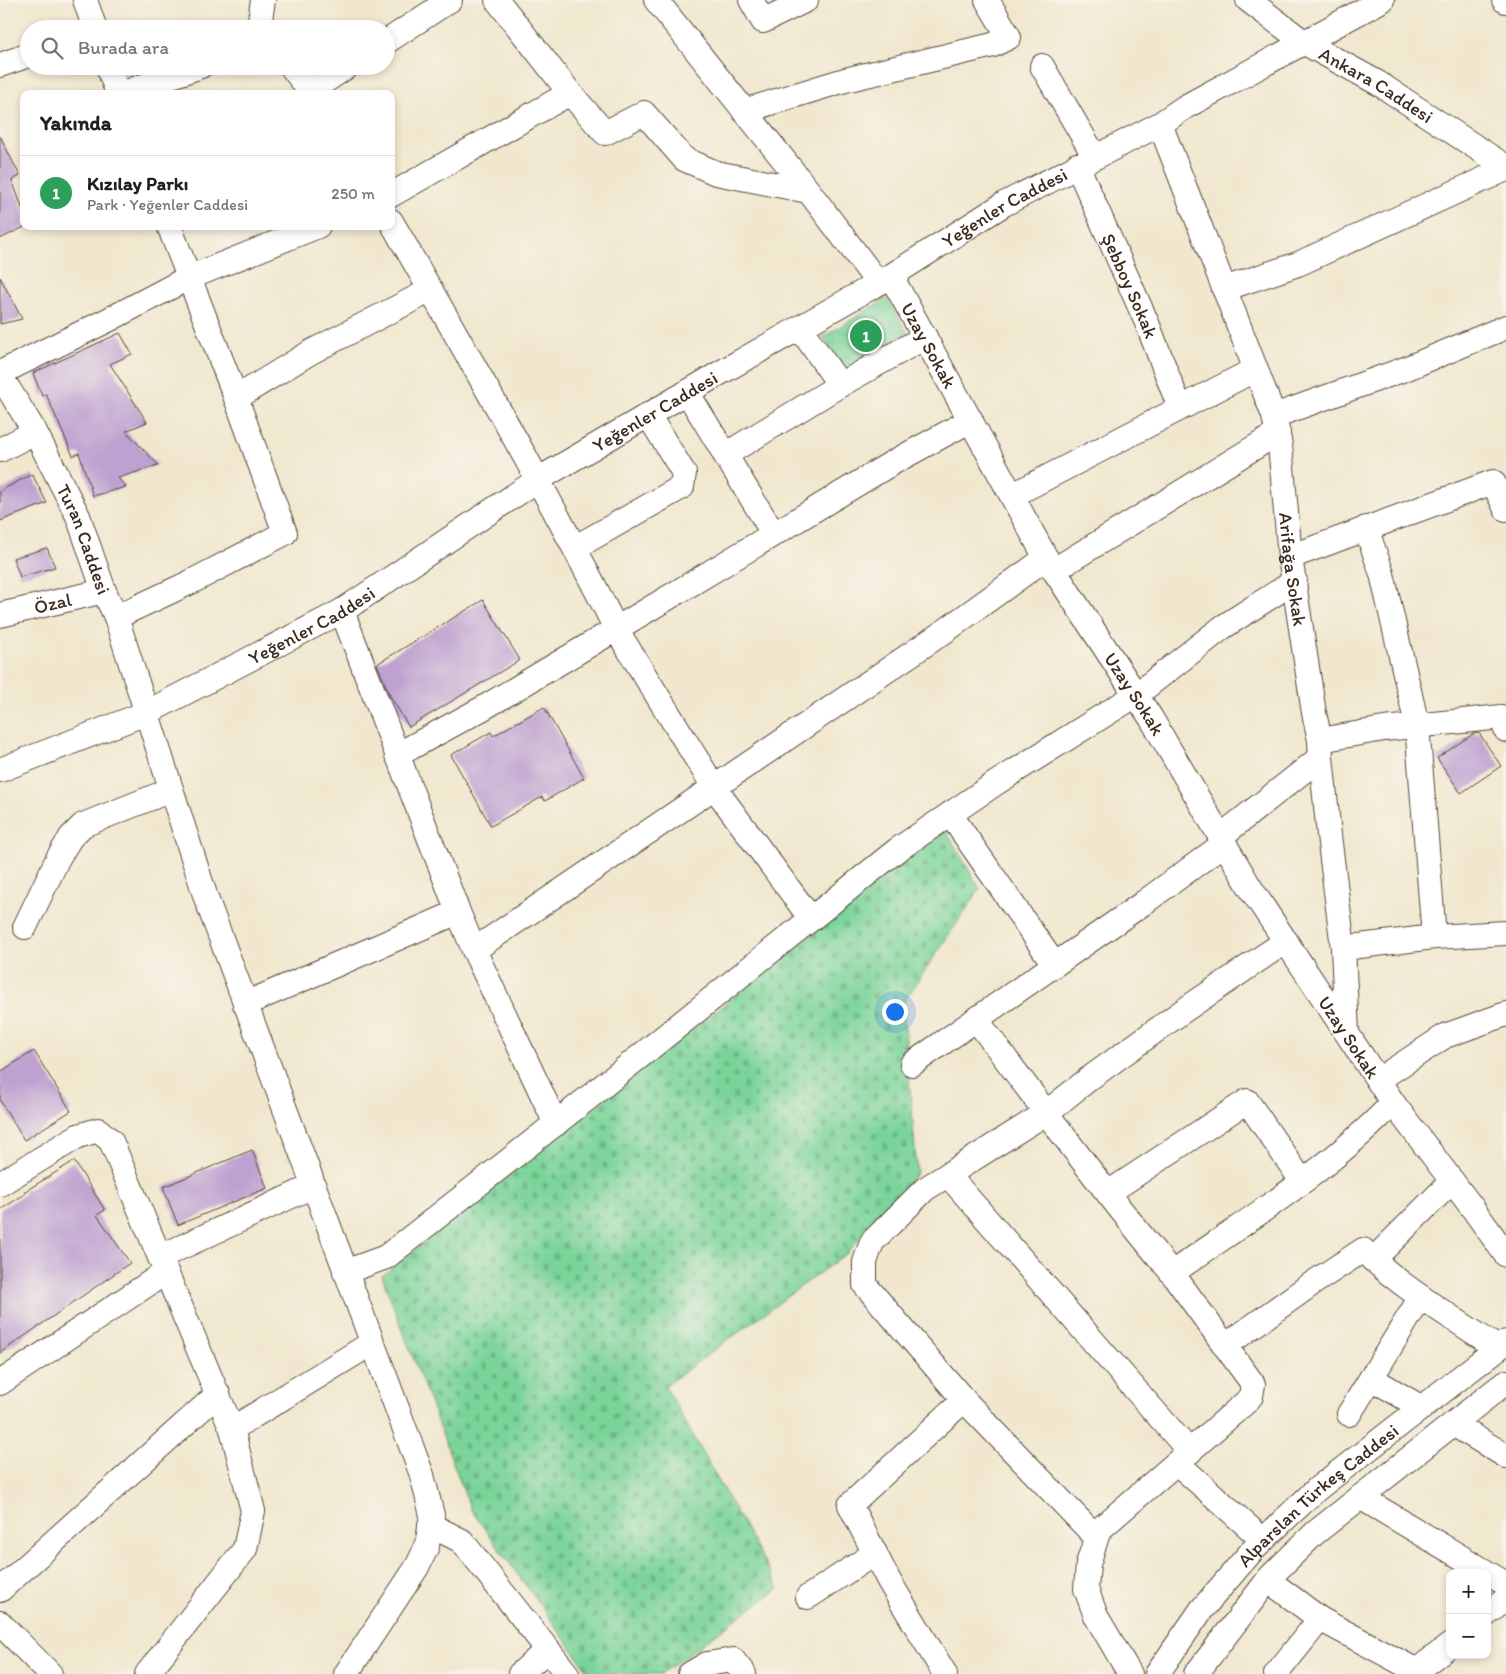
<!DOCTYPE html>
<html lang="tr">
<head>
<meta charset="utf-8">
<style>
	body { margin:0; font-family:Itim,sans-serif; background:#f2f2f2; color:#202124 }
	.controls { position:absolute; right:15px; bottom:15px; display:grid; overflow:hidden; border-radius:10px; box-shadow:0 2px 8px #0003 }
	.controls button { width:45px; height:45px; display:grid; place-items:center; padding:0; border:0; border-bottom:1px solid #e0e0e0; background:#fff; color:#202124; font:25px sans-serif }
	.you { position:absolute; left:894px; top:1011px; width:18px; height:18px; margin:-12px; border:4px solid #fff; border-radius:50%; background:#1a73e8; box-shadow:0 0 0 8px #1a73e833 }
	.badge { display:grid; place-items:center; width:32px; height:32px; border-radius:50%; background:#ea580c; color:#fff; font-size:16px; font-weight:700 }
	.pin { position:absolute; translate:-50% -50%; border:2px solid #fff; box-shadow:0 1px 5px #0006 }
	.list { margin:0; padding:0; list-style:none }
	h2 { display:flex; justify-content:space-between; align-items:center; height:65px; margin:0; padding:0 20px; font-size:21px }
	h2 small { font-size:16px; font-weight:400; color:#757577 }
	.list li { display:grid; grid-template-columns:32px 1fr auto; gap:15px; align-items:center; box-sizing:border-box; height:75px; padding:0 20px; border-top:1px solid #e0e0e0 }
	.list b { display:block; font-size:19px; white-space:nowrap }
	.list p { margin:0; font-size:16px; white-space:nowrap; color:#757577 }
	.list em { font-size:16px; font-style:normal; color:#757577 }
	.icon { flex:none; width:28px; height:28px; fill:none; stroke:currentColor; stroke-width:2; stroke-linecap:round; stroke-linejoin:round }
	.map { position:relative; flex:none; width:1506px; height:1674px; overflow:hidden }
	.search { position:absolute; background:#fff; box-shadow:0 2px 8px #0003; left:20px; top:20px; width:375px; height:55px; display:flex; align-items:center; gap:12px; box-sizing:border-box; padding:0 18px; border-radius:28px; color:#757577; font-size:19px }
	.panel { position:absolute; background:#fff; box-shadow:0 2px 8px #0003; left:20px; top:90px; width:375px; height:140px; border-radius:10px }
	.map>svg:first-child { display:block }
	.grass { fill:url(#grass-tufts); stroke:#5a7f5c }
	.cemetery { fill:url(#cemetery-stones); stroke:#5a7f5c }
	.building { fill:#bea1d0 }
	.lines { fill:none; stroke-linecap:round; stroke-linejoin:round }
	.minor-casing { stroke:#564638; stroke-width:26 }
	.minor { stroke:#fff; stroke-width:24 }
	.labels { text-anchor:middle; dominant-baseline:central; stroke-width:5; stroke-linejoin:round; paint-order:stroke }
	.street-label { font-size:19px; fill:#3b2a1e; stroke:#f7f3e8 }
</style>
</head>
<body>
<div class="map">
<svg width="1506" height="1674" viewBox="0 0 1506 1674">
	<defs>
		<pattern id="grass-tufts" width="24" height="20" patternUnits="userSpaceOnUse" patternTransform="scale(1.25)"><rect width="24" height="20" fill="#7ad49a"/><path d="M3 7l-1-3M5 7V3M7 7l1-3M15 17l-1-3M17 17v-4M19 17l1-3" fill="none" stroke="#6ab684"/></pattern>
		<pattern id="cemetery-stones" width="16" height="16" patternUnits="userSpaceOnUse" patternTransform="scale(1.25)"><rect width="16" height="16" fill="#7ad49a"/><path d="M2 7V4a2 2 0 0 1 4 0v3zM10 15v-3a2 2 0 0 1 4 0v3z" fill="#6ab684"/></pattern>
	</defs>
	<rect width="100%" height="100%" fill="#f7f3e8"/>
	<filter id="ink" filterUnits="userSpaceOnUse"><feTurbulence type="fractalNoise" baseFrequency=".02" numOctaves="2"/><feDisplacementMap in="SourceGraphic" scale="10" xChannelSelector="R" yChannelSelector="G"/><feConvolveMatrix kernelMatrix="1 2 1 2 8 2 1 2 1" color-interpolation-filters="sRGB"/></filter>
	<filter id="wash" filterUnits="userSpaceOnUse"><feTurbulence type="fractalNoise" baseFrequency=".0096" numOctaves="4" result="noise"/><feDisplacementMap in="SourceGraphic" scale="20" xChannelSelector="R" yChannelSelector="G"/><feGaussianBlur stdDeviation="1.12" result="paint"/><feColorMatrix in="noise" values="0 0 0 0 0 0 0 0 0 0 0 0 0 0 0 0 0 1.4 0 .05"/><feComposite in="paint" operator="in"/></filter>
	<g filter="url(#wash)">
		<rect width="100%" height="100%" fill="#f0e7ce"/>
		<path class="grass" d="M887,298L909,335L846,374L823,337Z"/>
		<path class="cemetery" d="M945,829L980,889L903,1003L917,1173L847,1253L665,1386L779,1588L661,1674H590L471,1510L382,1276Z"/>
		<g id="blocks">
			<path class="building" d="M0,136L20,176L12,180L24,213V227L0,239Z
				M0,277L22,319L0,324Z
				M120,333L132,354L110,364L147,422L126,431L158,465L118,478L126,487L93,496L79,453L73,456L46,394L42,396L33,373Z
				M32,474L47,503L0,521V491Z
				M47,548L55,567L20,577L13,558Z
				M483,600L520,660L409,727L390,696L377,664Z
				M544,707L584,778L545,801L542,797L491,826L451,755L491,732L493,736Z
				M1479,733L1501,766L1461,793L1437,758L1473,734Z
				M34,1051L71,1111L24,1140L0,1100V1072Z
				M252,1150L267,1188L178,1225L163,1187Z
				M74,1161L105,1210L97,1215L130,1263L0,1353V1210L25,1194L24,1192Z"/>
		</g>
	</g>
	<g filter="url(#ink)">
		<use href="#blocks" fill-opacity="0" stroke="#564638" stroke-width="1"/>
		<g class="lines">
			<defs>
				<g id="minor">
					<path d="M85,0L95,29"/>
					<path d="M263,0L260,20L265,29"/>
					<path d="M497,0L570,93L605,133L644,113L684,159L716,173L808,191"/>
					<path d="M656,0L807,189L878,283"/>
					<path d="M751,0L763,21L806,0"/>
					<path id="s1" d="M1248,0L1305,43L1378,83L1506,167"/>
					<path d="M1504,0L1506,1"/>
					<path d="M386,42L450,0"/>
					<path d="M0,65L29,55"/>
					<path d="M108,66L118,94"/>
					<path d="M291,66L312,94"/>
					<path d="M1042,66L1095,157"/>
					<path d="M310,91L348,66"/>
					<path d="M120,94L201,66"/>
					<path d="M744,111L845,80L993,45L1009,37L987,0"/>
					<path id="s2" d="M1160,124L1274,416L1280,445L1290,557L1314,713L1320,740L1321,757L1329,835L1343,948L1347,1033"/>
					<path id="s3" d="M1077,165L1147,323L1180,408"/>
					<path d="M391,195L570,93"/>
					<path d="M391,221C468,356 547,490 616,629L892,463L971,420"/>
					<path id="s4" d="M891,276L1046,558L1151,718L1251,889L1393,1103L1474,1210L1506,1255"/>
					<path d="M1224,289L1298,264L1506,169"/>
					<path d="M0,373L114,317L188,278L318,226"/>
					<path id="s5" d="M0,375L35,432L78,516L104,591L116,617L206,898L422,1475L432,1515L427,1546L417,1567L346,1674"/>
					<path d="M840,385L925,337"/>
					<path d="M687,392L773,533"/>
					<path d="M236,398L311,352L431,290"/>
					<path d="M1274,416L1405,369L1506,327"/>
					<path d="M0,450L35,432"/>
					<path d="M725,455L840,385L800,328"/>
					<path d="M1013,495L1256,369"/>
					<path d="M1366,528L1382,574L1417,725L1434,937"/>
					<path d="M576,547L682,487L684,473L648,415"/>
					<path d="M1290,557L1493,482L1506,509"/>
					<path d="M1054,570L1278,433"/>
					<path d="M342,611L458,912L474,950L556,1124"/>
					<path id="s6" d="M0,615L104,591"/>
					<path d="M116,617L191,582L285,533L236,398L169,226"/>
					<path d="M1320,740L1384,729L1502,717L1506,730"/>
					<path d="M397,755L485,707L616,629L714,787L811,919"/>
					<path id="s7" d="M0,770L146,713L342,611L539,479L720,373L891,276L1004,204L1160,124L1185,107L1382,0"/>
					<path d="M950,814L1054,964"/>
					<path d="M1220,837L1321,757"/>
					<path d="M25,927L58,858L71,837L83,825L171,790"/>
					<path d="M1343,948L1434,937L1506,933"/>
					<path d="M474,950L945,631L1046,558"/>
					<path d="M245,1004L458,912"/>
					<path d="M976,1019C1040,1105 1104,1191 1172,1273C1248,1220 1329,1170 1393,1103"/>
					<path d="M912,1064L1142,904L1225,843"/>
					<path d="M1378,1080L1445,1036L1506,1014"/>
					<path d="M948,1175L1190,1452"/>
					<path d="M0,1184L78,1136L98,1130L111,1141L232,1429L253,1511L245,1549L147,1674"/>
					<path d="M1108,1193L1247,1101L1302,1181"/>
					<path d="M160,1257L313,1186"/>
					<path d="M1373,1260L1452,1181"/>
					<path d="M345,1272L386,1257L588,1098L897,850L996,783L1136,695L1223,627L1295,581"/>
					<path d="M1225,1346L1313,1283L1363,1250C1401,1288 1453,1318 1498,1348"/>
					<path d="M1371,1378L1422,1408"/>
					<path d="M0,1383L166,1272"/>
					<path d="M1349,1414L1421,1297"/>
					<path d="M1453,1424L1506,1456"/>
					<path d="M232,1429L372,1343"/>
					<path d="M1177,1463L1263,1540"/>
					<path d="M1360,1497L1506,1584"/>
					<path d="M430,1525L462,1541L567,1674"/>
					<path d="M1096,1537L964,1400L865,1285V1262L872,1242L925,1189L1046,1113L1090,1078L1183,1011L1286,941"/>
					<path d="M1268,1580L1320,1619L1417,1671"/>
					<path d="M0,1590L218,1394"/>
					<path d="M808,1597L875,1553"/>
					<path d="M1487,1614L1506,1599"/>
					<path d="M0,1623L50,1674"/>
					<path d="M520,1674L548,1649"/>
					<path d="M690,1674L707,1664L733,1660L744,1674"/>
					<path d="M945,1674L889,1581L850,1505L964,1400"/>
					<path d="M1130,1674L1096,1616L1086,1589L1088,1564L1099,1530L1246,1402L1251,1396L1253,1384L1172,1273"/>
					<path id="s8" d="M1157,1674L1202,1609L1251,1552L1284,1520L1317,1489L1506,1342"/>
					<path d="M1196,1674L1271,1576L1315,1533L1506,1382"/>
					<path d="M1276,1674L1320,1619"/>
					<path d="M1412,1674L1450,1645"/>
				</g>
			</defs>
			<use href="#minor" class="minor-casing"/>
			<use href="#minor" class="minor"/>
		</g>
	</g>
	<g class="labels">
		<g class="street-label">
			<text stroke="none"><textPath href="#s1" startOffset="154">Ankara Caddesi</textPath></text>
			<text stroke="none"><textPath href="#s7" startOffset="1154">Yeğenler Caddesi</textPath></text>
			<text stroke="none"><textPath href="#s3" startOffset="132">Şebboy Sokak</textPath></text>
			<text stroke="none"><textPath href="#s4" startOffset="79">Uzay Sokak</textPath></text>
			<text stroke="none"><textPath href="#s7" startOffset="749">Yeğenler Caddesi</textPath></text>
			<text stroke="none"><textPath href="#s5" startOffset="185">Turan Caddesi</textPath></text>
			<text stroke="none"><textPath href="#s2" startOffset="468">Arifağa Sokak</textPath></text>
			<text stroke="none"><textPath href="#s6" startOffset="54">Özal</textPath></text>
			<text stroke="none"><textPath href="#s7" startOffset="344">Yeğenler Caddesi</textPath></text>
			<text stroke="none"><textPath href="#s4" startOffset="484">Uzay Sokak</textPath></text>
			<text stroke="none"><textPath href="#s4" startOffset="889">Uzay Sokak</textPath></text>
			<text stroke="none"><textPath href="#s8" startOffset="242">Alparslan Türkeş Caddesi</textPath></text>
		</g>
	</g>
</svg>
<div class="controls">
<button>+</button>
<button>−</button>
</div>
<div class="you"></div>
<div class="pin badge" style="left:866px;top:336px;background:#2e9e5b">1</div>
<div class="search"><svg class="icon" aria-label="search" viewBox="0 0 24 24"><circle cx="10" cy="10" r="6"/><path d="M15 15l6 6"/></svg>Burada ara</div>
<section class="panel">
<h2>Yakında<small></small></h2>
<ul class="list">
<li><span class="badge" style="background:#2e9e5b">1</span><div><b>Kızılay Parkı</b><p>Park · Yeğenler Caddesi</p></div><em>250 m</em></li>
</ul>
</section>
</div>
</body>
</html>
